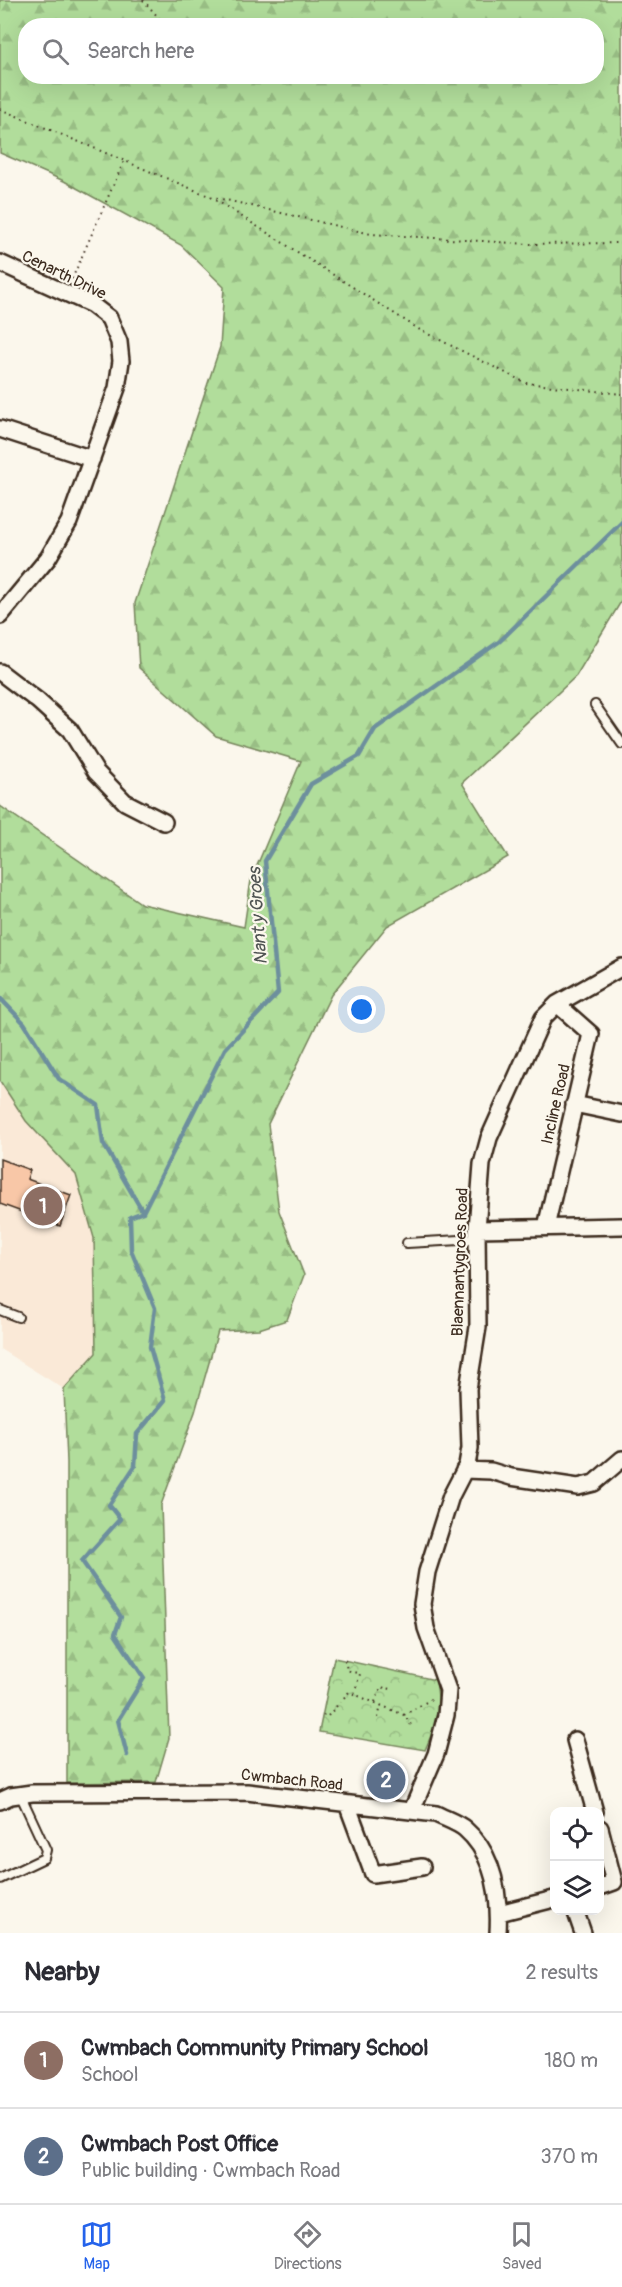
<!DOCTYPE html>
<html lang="en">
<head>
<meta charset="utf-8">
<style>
	body { margin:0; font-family:Pangolin,sans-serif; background:#f2f2f3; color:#2b2b33 }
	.controls { position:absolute; right:18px; bottom:18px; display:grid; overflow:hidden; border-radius:12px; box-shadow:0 6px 24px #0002 }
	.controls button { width:54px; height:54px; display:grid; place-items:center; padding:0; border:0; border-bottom:2px solid #e1e1e2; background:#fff; color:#2b2b33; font:30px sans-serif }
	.you { position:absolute; left:362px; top:1010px; width:21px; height:21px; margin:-15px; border:4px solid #fff; border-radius:50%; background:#1a73e8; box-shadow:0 0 0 9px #1a73e833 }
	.badge { display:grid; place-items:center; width:39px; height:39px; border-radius:50%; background:#2563eb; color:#fff; font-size:20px; font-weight:700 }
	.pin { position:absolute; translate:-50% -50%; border:3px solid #fff; box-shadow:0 2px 6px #0006 }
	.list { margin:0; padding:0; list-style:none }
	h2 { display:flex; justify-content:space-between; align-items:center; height:78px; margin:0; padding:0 24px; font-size:26px }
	h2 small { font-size:20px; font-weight:400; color:#7c7c81 }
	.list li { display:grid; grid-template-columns:39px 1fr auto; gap:18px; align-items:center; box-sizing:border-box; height:96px; padding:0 24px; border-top:2px solid #e1e1e2 }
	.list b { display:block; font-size:22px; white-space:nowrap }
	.list p { margin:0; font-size:20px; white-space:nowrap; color:#7c7c81 }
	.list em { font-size:20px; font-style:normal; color:#7c7c81 }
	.icon { flex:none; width:33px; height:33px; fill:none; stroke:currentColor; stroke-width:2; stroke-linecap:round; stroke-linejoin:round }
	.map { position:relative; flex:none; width:622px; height:1933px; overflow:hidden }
	.search { position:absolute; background:#fff; box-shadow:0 6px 24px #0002; left:18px; right:18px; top:18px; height:66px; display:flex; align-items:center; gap:15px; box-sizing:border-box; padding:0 21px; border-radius:24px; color:#7c7c81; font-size:22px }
	.sheet { height:270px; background:#fff }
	nav { display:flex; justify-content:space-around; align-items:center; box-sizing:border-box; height:84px; border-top:2px solid #e1e1e2; background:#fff; font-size:16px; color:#7c7c81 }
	nav a { display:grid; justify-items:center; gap:3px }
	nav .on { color:#2563eb }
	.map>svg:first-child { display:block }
	.built { fill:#fae9d7 }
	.forest { fill:url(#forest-firs); stroke:#76845c; stroke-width:1.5; fill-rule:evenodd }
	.park { fill:url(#park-crowns); stroke:#76845c; stroke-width:1.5 }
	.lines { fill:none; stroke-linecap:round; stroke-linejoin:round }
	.stream { stroke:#6d8f9d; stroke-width:4.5 }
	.building { fill:#f8c7a7; stroke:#3b2a1e; stroke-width:1.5 }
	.lane-casing { stroke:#3b2a1e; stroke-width:12 }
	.street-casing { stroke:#3b2a1e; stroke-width:20 }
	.path { stroke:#3b2a1e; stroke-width:2; stroke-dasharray:1.5 4.5; stroke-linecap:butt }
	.lane { stroke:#fbf7ec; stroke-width:8 }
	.street { stroke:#fbf7ec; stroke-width:15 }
	.labels { text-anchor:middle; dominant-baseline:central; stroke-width:4.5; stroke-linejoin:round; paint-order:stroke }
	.street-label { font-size:16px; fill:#3b2a1e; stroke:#fbf7ec }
	.water-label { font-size:18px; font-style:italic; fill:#505453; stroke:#fbf7ec }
</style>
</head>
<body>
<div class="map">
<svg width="622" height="1933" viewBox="0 0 622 1933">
	<defs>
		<pattern id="forest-firs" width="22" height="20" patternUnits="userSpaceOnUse" patternTransform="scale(1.5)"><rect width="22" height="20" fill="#b1dd9b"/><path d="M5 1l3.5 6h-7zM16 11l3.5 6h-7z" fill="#99be85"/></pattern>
		<pattern id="park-crowns" width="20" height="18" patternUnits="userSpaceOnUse" patternTransform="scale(1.5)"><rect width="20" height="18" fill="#b1dd9b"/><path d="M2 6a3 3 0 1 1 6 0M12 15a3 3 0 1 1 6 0" fill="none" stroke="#99be85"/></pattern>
	</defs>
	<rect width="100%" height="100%" fill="#fbf7ec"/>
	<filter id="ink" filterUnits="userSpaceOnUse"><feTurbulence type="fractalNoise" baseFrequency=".0167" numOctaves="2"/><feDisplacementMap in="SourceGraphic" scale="12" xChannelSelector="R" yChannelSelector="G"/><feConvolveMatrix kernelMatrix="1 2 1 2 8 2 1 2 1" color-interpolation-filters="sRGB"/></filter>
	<g filter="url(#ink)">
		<path class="built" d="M0,1081L26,1121L76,1175L94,1238L96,1354L64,1389L0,1349Z"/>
		<path class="forest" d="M0,0H622V600L576,676L462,783L508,857L387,926L331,995L268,1124L279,1211L304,1275L287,1320L259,1329L218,1331L195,1412L161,1505L169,1738L156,1782L67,1783V1462L64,1389L96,1353L94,1238L76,1175L26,1121L0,1081V806L142,904L244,927L251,880L301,761L216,736L139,668L135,603L220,347L224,287L181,245L64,181L0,153ZM26,26H596V76H26Z"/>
		<path class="park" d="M334,1658L436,1680L440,1714L425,1750L319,1732Z"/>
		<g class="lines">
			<path class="stream" d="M0,998L24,1023L59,1079L98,1105L103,1143L143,1212L130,1217L131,1250L155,1308L150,1347L165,1400L137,1434L135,1466L109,1505L120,1519L82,1561L121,1617L115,1634L144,1678L118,1720L127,1755
				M143,1212L225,1049L278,993L265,861L311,784L359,756L375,729L500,641L622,522"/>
		</g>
		<path class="building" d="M0,1159L30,1170L27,1179L71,1195L60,1226L0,1204Z"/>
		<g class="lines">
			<defs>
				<path id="lane" d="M595,705L622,744
					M407,1243L478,1239
					M0,1310L18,1317
					M0,1879L44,1858L46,1850L20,1794"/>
				<path id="street" d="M0,263L92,305L109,318L119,342L121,361L117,388L69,522L48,558L0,616
					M0,429L92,459
					M0,672L38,701L70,730L96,772L125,802L164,822
					M574,1104L622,1114
					M546,1227L591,1034L557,1004
					M477,1229L622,1226
					M464,1470L491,1471L511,1477L578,1487L594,1483L622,1459
					M575,1740L595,1812
					M0,1801L11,1796L32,1793L247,1792L436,1814C446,1819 458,1823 465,1829C495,1855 500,1896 498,1933
					M347,1804L373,1874L422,1867
					M412,1810L436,1754L446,1715L448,1690L426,1628L422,1604L427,1572L451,1496L467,1465L470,1448L468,1389L478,1327L477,1229L482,1164L489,1138L543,1018L557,1004L622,967
					M600,1828L614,1882L600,1887
					M575,1910L583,1933
					M499,1913L554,1899"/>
			</defs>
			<use href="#lane" class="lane-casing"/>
			<use href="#street" class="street-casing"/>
			<path class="path" d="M143,0L166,26
				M211,76L215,80
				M0,109L209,196L371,234L529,244L622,243
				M211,197L420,330L526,383L622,394
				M72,279L124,161
				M345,1660L347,1670L360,1674L354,1694
				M375,1702L381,1687L391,1689
				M323,1715L327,1717L349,1692L404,1715L411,1725
				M404,1715L433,1698
				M378,1718L381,1706"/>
			<use href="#lane" class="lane"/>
			<use href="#street" class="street"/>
		</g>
	</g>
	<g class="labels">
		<g class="street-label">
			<text transform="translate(64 275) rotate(26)">Cenarth Drive</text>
			<text transform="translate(556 1104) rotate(-77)">Incline Road</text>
			<text transform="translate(460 1262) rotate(-88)">Blaennantygroes Road</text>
			<text transform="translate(292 1780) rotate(6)">Cwmbach Road</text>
		</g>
		<g class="water-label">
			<text transform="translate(258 916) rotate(-94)">Nant y Groes</text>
		</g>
	</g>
</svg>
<div class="controls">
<button><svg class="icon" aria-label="locate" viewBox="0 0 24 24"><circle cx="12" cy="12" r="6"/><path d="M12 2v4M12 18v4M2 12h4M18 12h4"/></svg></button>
<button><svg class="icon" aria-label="layers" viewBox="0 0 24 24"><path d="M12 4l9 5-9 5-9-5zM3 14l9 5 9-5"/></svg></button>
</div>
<div class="you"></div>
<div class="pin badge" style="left:43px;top:1206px;background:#8d6e63">1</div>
<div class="pin badge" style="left:386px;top:1780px;background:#5c6f8a">2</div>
<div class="search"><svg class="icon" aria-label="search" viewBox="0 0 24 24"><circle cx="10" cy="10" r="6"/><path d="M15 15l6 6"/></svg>Search here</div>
</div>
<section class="sheet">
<h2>Nearby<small>2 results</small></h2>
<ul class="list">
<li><span class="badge" style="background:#8d6e63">1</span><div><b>Cwmbach Community Primary School</b><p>School</p></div><em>180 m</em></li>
<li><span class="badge" style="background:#5c6f8a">2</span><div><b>Cwmbach Post Office</b><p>Public building · Cwmbach Road</p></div><em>370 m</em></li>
</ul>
</section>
<nav>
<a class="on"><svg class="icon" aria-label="map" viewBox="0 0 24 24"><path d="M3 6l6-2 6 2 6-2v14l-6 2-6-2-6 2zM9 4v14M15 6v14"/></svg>Map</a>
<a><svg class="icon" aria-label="directions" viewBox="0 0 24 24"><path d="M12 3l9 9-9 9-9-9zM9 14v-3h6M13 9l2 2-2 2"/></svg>Directions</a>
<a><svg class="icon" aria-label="saved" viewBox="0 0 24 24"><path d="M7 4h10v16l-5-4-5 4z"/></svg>Saved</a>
</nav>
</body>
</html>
